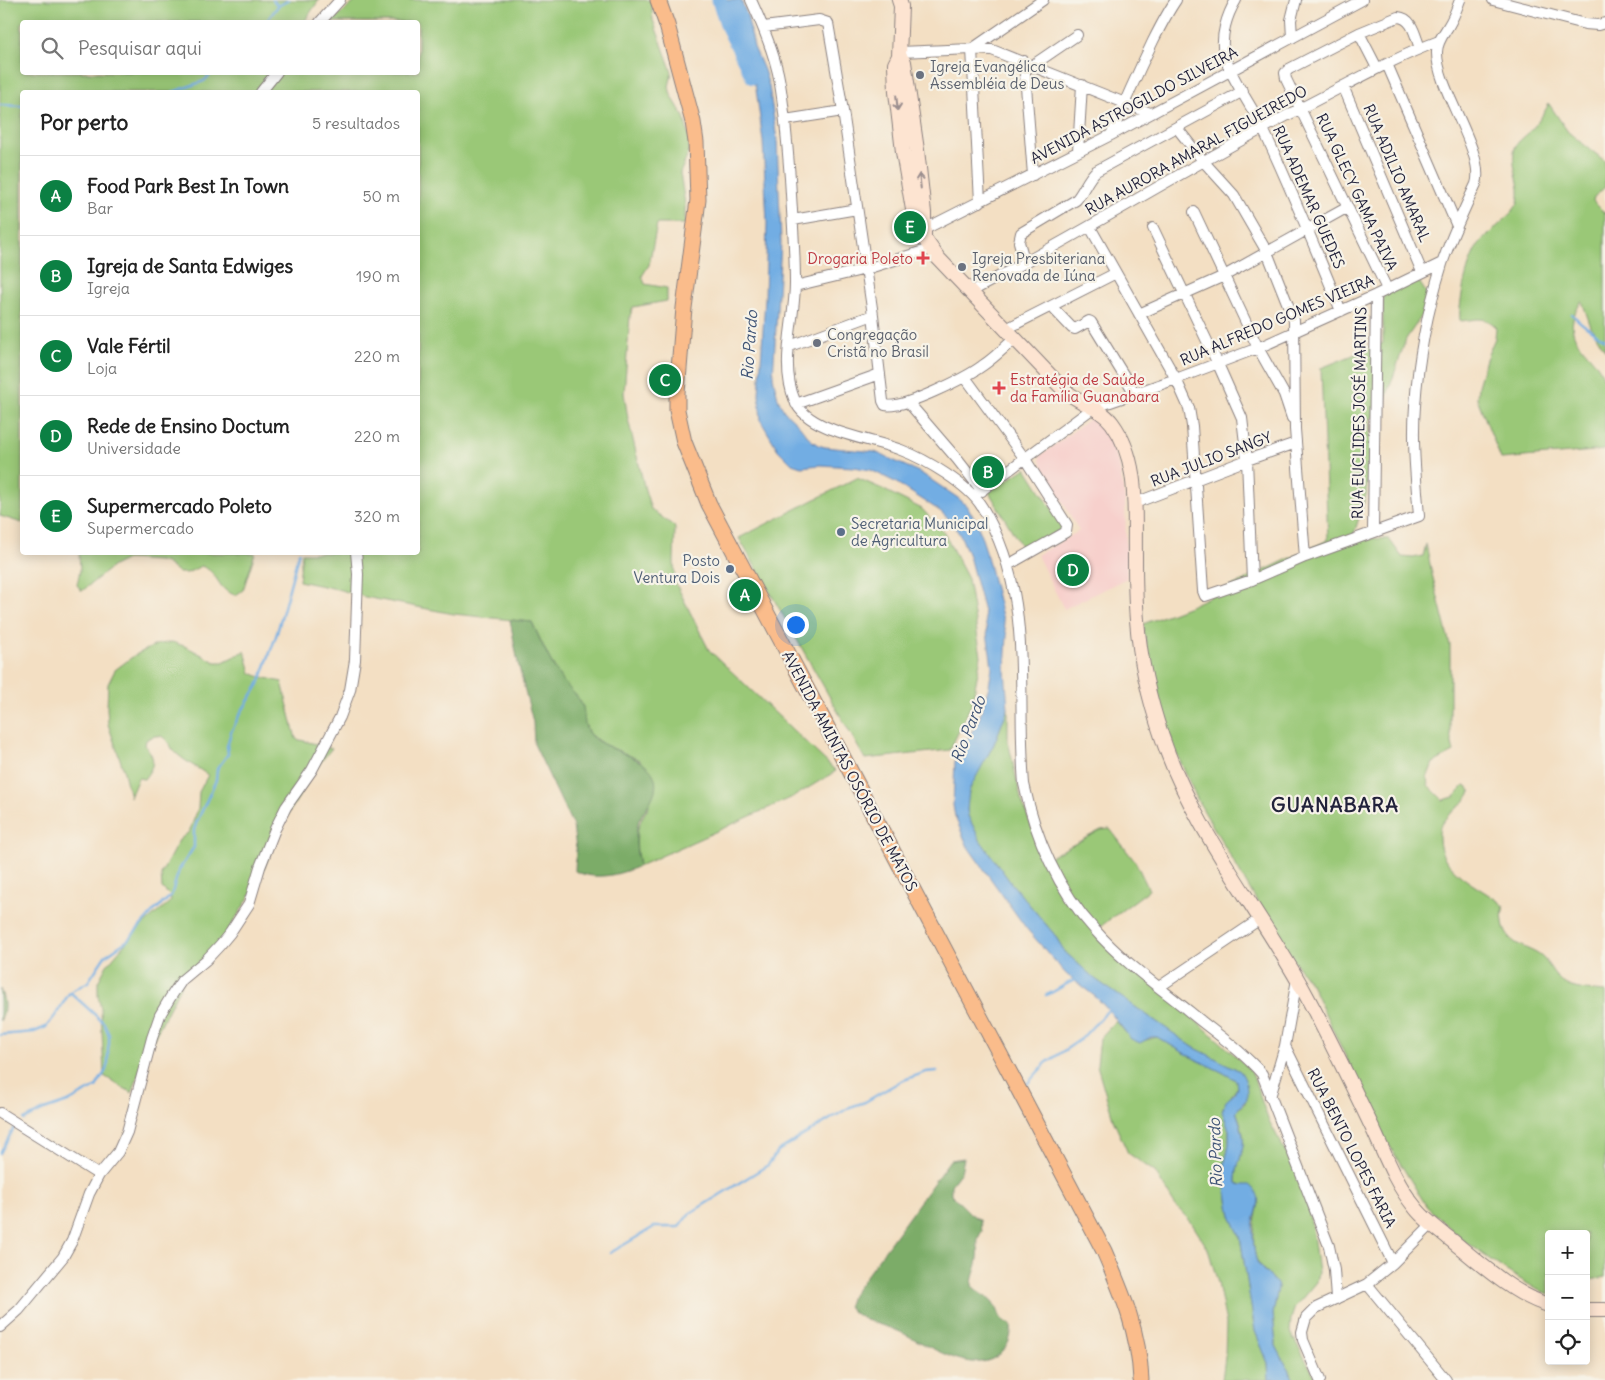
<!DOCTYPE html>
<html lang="pt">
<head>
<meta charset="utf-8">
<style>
	body { margin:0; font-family:Delius,sans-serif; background:#f2f2f2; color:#222 }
	.controls { position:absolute; right:15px; bottom:15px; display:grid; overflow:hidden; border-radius:5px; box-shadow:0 2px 12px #0003 }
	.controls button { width:45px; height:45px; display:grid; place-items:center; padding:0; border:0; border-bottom:1px solid #e0e0e0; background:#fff; color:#222; font:25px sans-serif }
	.you { position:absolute; left:795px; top:624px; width:18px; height:18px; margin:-12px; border:4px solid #fff; border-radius:50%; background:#1a73e8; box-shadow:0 0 0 8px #1a73e833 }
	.badge { display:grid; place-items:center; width:32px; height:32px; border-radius:50%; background:#0b8043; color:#fff; font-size:16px; font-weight:700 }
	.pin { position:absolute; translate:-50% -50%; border:2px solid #fff; box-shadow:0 1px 5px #0006 }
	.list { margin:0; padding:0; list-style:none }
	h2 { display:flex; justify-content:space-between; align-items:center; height:65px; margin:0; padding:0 20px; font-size:21px }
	h2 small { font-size:16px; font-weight:400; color:#767676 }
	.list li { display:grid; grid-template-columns:32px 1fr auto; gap:15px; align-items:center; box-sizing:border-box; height:80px; padding:0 20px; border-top:1px solid #e0e0e0 }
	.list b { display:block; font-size:19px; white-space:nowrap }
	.list p { margin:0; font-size:16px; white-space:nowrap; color:#767676 }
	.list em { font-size:16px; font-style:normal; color:#767676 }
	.icon { flex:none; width:28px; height:28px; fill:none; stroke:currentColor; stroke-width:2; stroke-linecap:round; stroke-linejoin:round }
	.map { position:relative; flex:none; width:1605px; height:1380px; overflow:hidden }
	.search { position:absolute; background:#fff; box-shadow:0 2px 12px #0003; left:20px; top:20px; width:400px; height:55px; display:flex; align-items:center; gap:12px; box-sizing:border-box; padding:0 18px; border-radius:5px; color:#767676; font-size:19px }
	.panel { position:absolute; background:#fff; box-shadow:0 2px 12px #0003; left:20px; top:90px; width:400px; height:465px; border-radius:5px }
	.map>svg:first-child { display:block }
	.built { fill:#f7d0cc }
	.green { fill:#9ac877; stroke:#5e7559 }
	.forest { fill:#7bac68; stroke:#4e6752 }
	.water { fill:#72ade3; stroke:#4a688f }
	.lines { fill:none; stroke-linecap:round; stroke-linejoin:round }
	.stream { stroke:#72ade3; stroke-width:2.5 }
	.river { stroke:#72ade3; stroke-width:15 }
	.minor-casing { stroke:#8a807f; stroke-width:12 }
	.secondary-casing { stroke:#8a807f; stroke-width:16 }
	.primary-casing { stroke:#8a807f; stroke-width:17 }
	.minor { stroke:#fff; stroke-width:10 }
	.secondary { stroke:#fde4d1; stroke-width:14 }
	.primary { stroke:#fabc8b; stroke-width:15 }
	.oneway { stroke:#9a8d8e }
	.worship-dot { fill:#6b7280; stroke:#f7f3e8; stroke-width:2 }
	.health-dot { fill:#e0444e; stroke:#f7f3e8; stroke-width:2 }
	.service-dot { fill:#5c6f8a; stroke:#f7f3e8; stroke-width:2 }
	.labels { text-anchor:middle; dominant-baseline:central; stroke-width:4.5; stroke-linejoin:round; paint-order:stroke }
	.worship-label { font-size:15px; fill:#5b616d; stroke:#f7f3e8; text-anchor:start }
	.street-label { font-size:15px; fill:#22223b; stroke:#f7f3e8 }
	.health-label { font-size:15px; fill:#be3a42; stroke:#f7f3e8; text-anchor:end }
	.service-label { font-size:15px; fill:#4e5e75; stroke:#f7f3e8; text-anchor:start }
	.water-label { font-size:16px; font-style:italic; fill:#3e5376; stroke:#f7f3e8 }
	.district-label { font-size:20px; font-weight:bold; letter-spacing:1px; fill:#22223b; stroke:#f7f3e8 }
</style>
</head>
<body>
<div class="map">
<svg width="1605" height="1380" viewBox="0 0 1605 1380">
	<rect width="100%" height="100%" fill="#f7f3e8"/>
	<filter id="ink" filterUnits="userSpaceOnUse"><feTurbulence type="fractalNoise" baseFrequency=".02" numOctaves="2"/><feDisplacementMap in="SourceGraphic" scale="10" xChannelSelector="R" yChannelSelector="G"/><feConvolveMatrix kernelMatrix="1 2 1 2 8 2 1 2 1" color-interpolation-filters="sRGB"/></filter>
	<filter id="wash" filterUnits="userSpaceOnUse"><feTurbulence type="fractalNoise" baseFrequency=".0096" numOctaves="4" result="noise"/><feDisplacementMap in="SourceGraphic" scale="20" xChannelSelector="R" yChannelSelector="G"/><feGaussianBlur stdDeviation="1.12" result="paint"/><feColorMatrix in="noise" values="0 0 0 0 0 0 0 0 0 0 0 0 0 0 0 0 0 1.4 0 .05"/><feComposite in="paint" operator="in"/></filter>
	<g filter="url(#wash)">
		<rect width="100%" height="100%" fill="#f3dfc3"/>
		<path class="built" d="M1096,414L1104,424L1119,463L1125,500L1127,578L1064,609L1037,555L1079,531L1040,461V456Z"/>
		<path class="green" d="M0,0H319L304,22H22V72H418V22H331L357,0H651L653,20L672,72L669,87L671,95L684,117L690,141L688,154L680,173L685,204V224H657L649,265L642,276L645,284L667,288V301L633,307L630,316L624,393L628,419L645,490L651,509L675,527L674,562L675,582L709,650L836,771L795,796L639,866C635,840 634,829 649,806L640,760L603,744L589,734L584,721L548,656L532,622L454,614L365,597L337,589L299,581L302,553L418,552V92H22V523L0,516Z
			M1549,104L1568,132L1605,161V187L1594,197L1593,201L1605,213V350L1591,327L1582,301C1552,343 1601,350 1605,385C1605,406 1605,429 1605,450L1501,459L1477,398L1478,386L1486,359L1495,338L1496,327C1485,315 1475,320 1460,321C1458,303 1468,258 1479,244C1488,233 1515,213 1518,202C1523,185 1511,169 1514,152C1515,141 1526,137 1532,129C1539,122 1544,112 1549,104Z
			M1416,277L1427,294V308L1406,339L1382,410L1369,420L1370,454L1366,495L1354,534L1362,538L1389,539L1402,557L1413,558L1423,556L1426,544L1432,574L1450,645V734L1454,752L1433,763L1427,778L1428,785L1443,800L1454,797L1464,786L1467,787L1471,792C1464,806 1450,811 1442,823C1439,827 1439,834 1439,839C1440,871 1478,886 1501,903L1504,907C1502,913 1502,916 1503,922C1506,948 1532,946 1544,959C1553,970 1557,982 1571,987C1581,990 1594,991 1605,992V1277L1586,1281V1234H1549V1294L1538,1290L1505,1270L1464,1241L1427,1207L1384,1137L1311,984L1285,949L1198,801L1176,752L1160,707L1150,668L1143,624L1192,605L1328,540L1321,368L1383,343V294Z
			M1026,468L1064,528L1024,551L989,492Z
			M857,478L880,488L922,509L944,533L968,579L981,656L972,703L950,750L865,759L739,538Z
			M79,553H255L243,590L236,595C216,591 220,572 201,566L187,573H179L166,563L159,561L127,559L113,566L82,591L77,585L80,570Z
			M172,642L187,647L215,662H223L245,651L251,673L258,676L282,682L296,739L332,748L316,768L281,826L258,883L221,942L186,975L147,1052L132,1093L104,1076L101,1009L98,996V982L107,965L137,930L171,901L170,896L162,888L161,874L179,840L189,832L198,809L199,792L208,775C198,768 186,762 177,754C166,744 166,728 146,740L145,745C156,759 155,765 144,779L138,778L130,797L123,768L108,724L107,708L108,684L115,670L135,655L156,645Z
			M1008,708V741L1021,799L1044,860L1101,830L1110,829L1136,863L1149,890L1093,932L1216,1038L1251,1070L1268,1119L1303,1184L1312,1226L1318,1272L1316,1282L1295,1307L1291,1319L1290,1332L1317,1380H1294L1276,1346L1273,1314L1278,1287C1276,1279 1266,1273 1260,1266C1249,1252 1255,1220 1259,1203L1241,1185L1236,1183C1235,1173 1240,1161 1242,1151C1246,1138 1241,1123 1236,1111L1245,1103C1246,1090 1248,1082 1240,1071L1193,1047L1095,979L1065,952L1054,934L1011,883L980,840L968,816C962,789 983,767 994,744C999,732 1003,720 1008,708Z
			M1116,1021L1131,1039L1146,1040L1157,1037L1191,1057L1222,1072L1236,1080L1237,1088L1223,1107L1222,1111L1229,1130V1144L1225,1162V1182L1231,1216L1240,1236L1255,1331L1268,1363L1269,1380H1222L1225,1357L1226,1323L1218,1283L1208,1249L1191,1222L1175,1205L1155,1172L1128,1153L1114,1122L1105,1092L1097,1065L1100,1038Z"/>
		<path class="forest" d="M510,620L532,622C541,642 550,662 562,680C568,688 580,697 583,707C585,717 583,728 591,736C607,751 650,757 655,779C659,794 645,808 639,820C634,835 636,851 639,866C619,875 595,881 575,871L576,848L573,826L534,744L533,722L518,663Z
			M0,989C5,1001 6,1010 0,1021Z
			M964,1158L961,1172L951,1185V1194L971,1214L980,1220L982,1231C974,1243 980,1246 978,1258C977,1269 972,1275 972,1286C978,1292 985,1295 991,1301C1003,1312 994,1317 1011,1325C1012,1336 1009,1345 1001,1353C974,1379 926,1343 898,1331C882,1324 857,1321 848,1306L850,1298L950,1160Z"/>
		<path class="water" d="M713,0H741L747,15L754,47L764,70L769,86L777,140L781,243L773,377L778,398L784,411L798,424L811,440L818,445L825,447L875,452L921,473L958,498L965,504L976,520L985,548L1007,636L1005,670L1008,708L994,744L969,790L967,810L968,816L980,840L1011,883L1054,934L1065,952L1095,979L1193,1047L1240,1071C1247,1080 1247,1088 1247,1099L1236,1111C1240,1124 1246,1137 1242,1151C1240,1161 1235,1173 1236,1183L1241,1185H1250C1268,1199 1252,1214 1253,1232C1253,1241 1254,1256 1258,1264C1263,1272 1272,1277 1277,1284L1278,1288L1273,1314L1276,1346L1294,1380H1269L1268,1363L1255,1331L1240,1236L1231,1216L1225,1182V1162L1229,1144V1130L1222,1111L1226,1101L1234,1094L1237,1088L1236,1080L1222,1072L1191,1057L1157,1037H1151L1140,1043L1131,1039L1110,1012L1097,998L1066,974L1026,928L968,847L955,817L953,805L955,761L979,719L989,686L992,667L984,612L969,556L962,539L953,523L940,511L895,482L871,470L853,467L820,465L801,467L792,464L778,450L761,421L759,394L765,298L767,223L763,141L756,89L752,75L734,37L720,17Z"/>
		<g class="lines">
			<path class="stream" d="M273,0L278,6
				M266,22L278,6L289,0
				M173,92L204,81L213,72
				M0,105L22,106
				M1572,314C1582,325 1592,332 1605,339
				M1046,995C1057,991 1065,983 1076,980
				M0,1035L34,1032L46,1027L55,1016L70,992L88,982L105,956L128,940L154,911L171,896L179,870L194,847V830L196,824L216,780L217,769L228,754L227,746L231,732L240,714L259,684L277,633L299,552
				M1027,1084L1046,1063L1081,1039L1110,1008
				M24,1120L44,1110L68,1102L96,1087L106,1070L108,1063V1049L109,1043V1035L104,1023L70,992
				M0,1153L14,1128
				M610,1253L654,1227H679L689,1214L768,1165L778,1151L850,1107L865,1102L901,1081L926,1072L937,1071"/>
			<path class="river" d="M719,0L728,27L753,77"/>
		</g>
	</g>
	<g filter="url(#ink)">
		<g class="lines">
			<defs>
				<path id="minor" d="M751,0C762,24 772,47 778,73C785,107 787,143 790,178C792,213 795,248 795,283C795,321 779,365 795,401C808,432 873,439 901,450C925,459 969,485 982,507C1035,594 1016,688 1024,784C1035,837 1058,890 1095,930C1122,961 1158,986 1190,1012C1214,1032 1241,1050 1262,1074L1329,1246L1334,1270L1336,1299
					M1236,0C1227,15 1220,36 1224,54C1230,77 1252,106 1263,129C1291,188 1316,250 1341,311
					M1493,0L1585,24L1598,25L1605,23
					M320,22L340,0
					M764,27L819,20L828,23L843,111L873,315L883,401L885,405C902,410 967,377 982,366C994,358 1004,348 1015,338
					M1359,33L1377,68
					M1292,38L1291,20L1296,0
					M900,52L972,49L992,50L1150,113
					M1024,61L1033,175
					M1387,64L1457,226
					M1033,65L1077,35
					M1343,86L1422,272
					M261,92L277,72
					M785,120L843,111
					M1177,128L1204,162L1234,195L1267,252L1294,320L1295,429L1305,557
					M1111,135C1124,103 1138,72 1153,41C1160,27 1167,13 1176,0
					M1078,151L1082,85
					M980,202L972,49L1043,0
					M1194,212L1258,348L1284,394L1292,418
					M793,220L857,209
					M1090,227L1176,379L1189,408L1192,426L1203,591L1205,596L1252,580L1305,557L1419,516C1416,479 1412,442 1415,406C1418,358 1428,309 1442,264C1451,237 1464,210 1476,184C1486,153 1436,88 1437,52C1437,41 1444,34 1449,25C1454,17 1457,8 1460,0
					M1153,228L1218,364L1242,418L1247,460L1252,580
					M919,232L1111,135L1362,0
					M1025,263L1019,242L1021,233L1076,200C1084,191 1087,179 1096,171L1243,91
					M795,286L866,269L930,249
					M1387,289L1286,79L1285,73L1289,69L1359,33L1398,17C1413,18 1415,36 1420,48
					M970,292C1085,232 1194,163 1309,104C1352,82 1394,58 1439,41
					M1051,306L1072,328L1075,329L1089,321L1091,322L1134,392
					M1139,314L1224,276L1348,207
					M1006,329L1116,273
					M790,346L873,315
					M965,377L1025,459L1067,525L1066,532L1008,565
					M908,402L957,459L982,491
					M796,404L880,374
					M974,496L1093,408L1176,379L1258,348L1376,295L1442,263
					M1135,503L1247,460L1296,443
					M1373,532L1376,295
					M1159,987L1260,919
					M1285,1046L1393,1263
					M1270,1097L1285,1046L1297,979
					M0,1113L99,1175
					M1367,1284L1446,1380
					M0,1327L19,1310L63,1257L72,1241L89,1194L99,1175L118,1152L127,1132L152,1038L160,1015L170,998L182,980L206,960L220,945L230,933L249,904L260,867L275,829L286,807L312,770L340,717L350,690L355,660L358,574L356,552
					M1320,1380L1303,1340L1302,1332L1306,1318L1316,1308L1367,1284L1393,1263L1432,1224"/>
				<path id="secondary" d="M899,0L901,6L899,56L895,64L896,92L903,152L916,227L918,233L924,238L938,258L1063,389C1078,403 1100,407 1112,423C1140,461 1134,510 1135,555C1135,576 1135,598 1137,620C1140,660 1149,699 1162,737C1193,830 1258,907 1305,993C1329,1037 1351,1083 1373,1129C1385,1155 1396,1184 1414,1206C1423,1219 1438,1229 1450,1239C1477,1261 1515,1296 1549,1305
					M899,56L904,62L917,150L924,213V238
					M1586,1310H1605"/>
				<path id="primary" d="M658,0L667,25L693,122L696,142L698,200L684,308L677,393V410L684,442L709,504L1104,1251C1123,1295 1139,1332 1141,1380"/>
			</defs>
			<use href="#minor" class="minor-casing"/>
			<use href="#secondary" class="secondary-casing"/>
			<use href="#primary" class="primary-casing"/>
			<use href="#minor" class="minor"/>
			<use href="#secondary" class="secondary"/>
			<use href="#primary" class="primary"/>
		</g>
		<defs><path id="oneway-shaft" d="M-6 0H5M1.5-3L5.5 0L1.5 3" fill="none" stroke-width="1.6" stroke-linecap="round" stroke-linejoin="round" transform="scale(1.25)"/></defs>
		<g class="oneway">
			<use href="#oneway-shaft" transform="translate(897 103) rotate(84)"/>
			<use href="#oneway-shaft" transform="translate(920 181) rotate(-96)"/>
		</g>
	</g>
	<g class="worship-dot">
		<circle cx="920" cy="75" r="5"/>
		<circle cx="962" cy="267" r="5"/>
		<circle cx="817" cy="343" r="5"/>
	</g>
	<g class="health-dot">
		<path d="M920.5 250.5h5v5h5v5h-5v5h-5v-5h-5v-5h5z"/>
		<path d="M996.5 380.5h5v5h5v5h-5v5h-5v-5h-5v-5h5z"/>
	</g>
	<g class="service-dot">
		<circle cx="841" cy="532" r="5"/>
		<circle cx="730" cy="569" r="5"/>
	</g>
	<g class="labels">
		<g class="worship-label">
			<text x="930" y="66">Igreja Evangélica<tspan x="930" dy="17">Assembléia de Deus</tspan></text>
			<text x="972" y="258">Igreja Presbiteriana<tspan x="972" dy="17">Renovada de Iúna</tspan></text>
			<text x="827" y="334">Congregação<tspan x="827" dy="17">Cristã no Brasil</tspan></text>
		</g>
		<g class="street-label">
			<text transform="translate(1134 105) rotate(-28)">AVENIDA ASTROGILDO SILVEIRA</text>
			<text transform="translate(1196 150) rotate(-29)">RUA AURORA AMARAL FIGUEIREDO</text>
			<text transform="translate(1397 173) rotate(67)">RUA ADILIO AMARAL</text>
			<text transform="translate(1357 192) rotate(65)">RUA GLECY GAMA PAIVA</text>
			<text transform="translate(1309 197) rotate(66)">RUA ADEMAR GUEDES</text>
			<text transform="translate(1277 320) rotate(-23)">RUA ALFREDO GOMES VIEIRA</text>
			<text transform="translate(1359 413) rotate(-89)">RUA EUCLIDES JOSÉ MARTINS</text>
			<text transform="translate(1211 459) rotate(-21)">RUA JULIO SANGY</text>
			<text transform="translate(850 771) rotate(62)">AVENIDA AMINTAS OSÓRIO DE MATOS</text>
			<text transform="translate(1352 1148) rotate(63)">RUA BENTO LOPES FARIA</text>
		</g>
		<g class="health-label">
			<text x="913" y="258">Drogaria Poleto</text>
			<text x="1010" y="379" text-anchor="start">Estratégia de Saúde<tspan x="1010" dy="17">da Família Guanabara</tspan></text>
		</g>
		<g class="service-label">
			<text x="851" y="523">Secretaria Municipal<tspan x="851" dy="17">de Agricultura</tspan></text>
			<text x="720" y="560" text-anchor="end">Posto<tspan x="720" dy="17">Ventura Dois</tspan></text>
		</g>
		<g class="water-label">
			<text transform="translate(749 345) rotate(-86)">Rio Pardo</text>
			<text transform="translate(968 729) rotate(-69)">Rio Pardo</text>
			<text transform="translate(1215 1153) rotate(-92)">Rio Pardo</text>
		</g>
		<g class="district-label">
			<text x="1335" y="804">GUANABARA</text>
		</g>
	</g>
</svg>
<div class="controls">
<button>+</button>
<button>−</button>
<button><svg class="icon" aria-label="locate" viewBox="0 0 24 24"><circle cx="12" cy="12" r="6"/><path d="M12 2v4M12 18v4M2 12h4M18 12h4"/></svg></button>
</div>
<div class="you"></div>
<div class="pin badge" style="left:745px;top:595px">A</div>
<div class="pin badge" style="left:988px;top:472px">B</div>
<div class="pin badge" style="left:665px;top:380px">C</div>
<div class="pin badge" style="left:1073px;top:570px">D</div>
<div class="pin badge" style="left:910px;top:227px">E</div>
<div class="search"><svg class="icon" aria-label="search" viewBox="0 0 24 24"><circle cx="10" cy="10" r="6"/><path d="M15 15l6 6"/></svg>Pesquisar aqui</div>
<section class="panel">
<h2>Por perto<small>5 resultados</small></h2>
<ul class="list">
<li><span class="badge">A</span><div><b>Food Park Best In Town</b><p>Bar</p></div><em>50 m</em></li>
<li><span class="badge">B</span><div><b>Igreja de Santa Edwiges</b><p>Igreja</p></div><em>190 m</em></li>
<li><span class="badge">C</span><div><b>Vale Fértil</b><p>Loja</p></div><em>220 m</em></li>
<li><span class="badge">D</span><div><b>Rede de Ensino Doctum</b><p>Universidade</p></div><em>220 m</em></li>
<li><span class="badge">E</span><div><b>Supermercado Poleto</b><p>Supermercado</p></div><em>320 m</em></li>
</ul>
</section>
</div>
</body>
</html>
